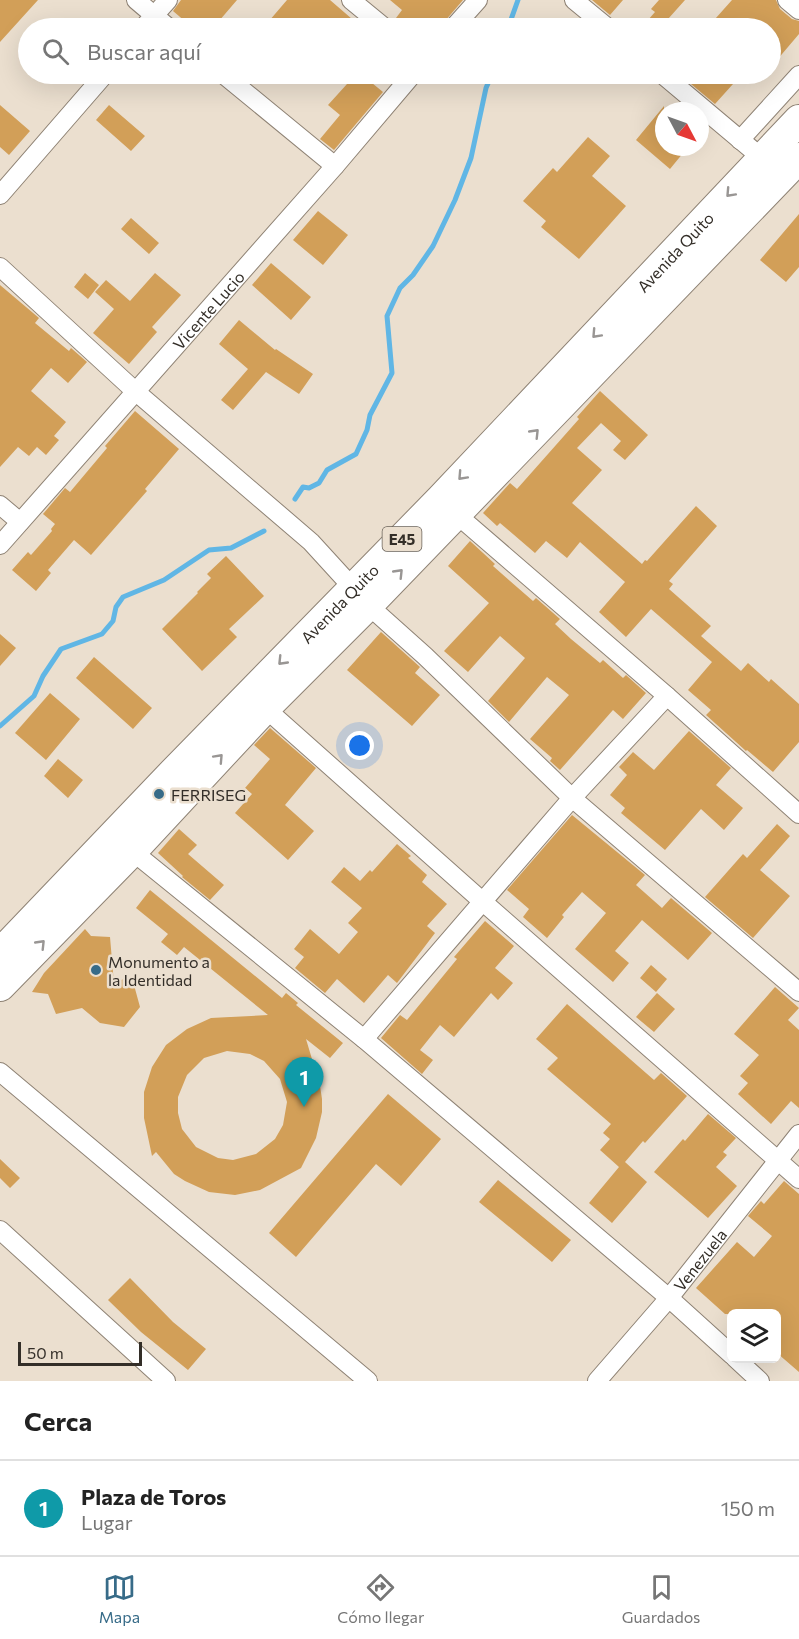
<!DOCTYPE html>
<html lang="es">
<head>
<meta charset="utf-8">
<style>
	body { margin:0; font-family:Commissioner,sans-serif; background:#f6f6f6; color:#222 }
	.controls { position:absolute; right:18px; bottom:18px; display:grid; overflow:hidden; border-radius:9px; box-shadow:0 6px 24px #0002 }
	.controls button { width:54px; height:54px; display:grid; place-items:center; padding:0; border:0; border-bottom:2px solid #e0e0e0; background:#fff; color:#222; font:30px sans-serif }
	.compass { position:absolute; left:655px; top:102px; width:54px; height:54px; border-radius:50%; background:#fff; box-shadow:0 6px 24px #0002; rotate:131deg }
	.scale { position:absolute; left:18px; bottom:15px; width:124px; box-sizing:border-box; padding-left:6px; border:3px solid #332e28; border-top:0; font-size:16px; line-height:21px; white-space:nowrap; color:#332e28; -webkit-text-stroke:4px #ebdfcf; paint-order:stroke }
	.you { position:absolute; left:360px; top:746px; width:21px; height:21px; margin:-15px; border:4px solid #fff; border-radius:50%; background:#1a73e8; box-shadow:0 0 0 9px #1a73e833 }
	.badge { display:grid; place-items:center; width:39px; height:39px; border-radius:50%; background:#376b88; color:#fff; font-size:20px; font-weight:700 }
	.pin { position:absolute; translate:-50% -50px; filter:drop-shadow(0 2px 3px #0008) }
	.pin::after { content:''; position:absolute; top:32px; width:21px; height:18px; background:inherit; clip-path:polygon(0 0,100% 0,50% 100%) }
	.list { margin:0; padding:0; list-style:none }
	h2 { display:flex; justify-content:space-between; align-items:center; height:78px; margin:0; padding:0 24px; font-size:26px }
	h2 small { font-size:20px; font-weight:400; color:#767676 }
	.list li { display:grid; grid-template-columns:39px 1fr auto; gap:18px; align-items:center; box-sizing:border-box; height:96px; padding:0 24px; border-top:2px solid #e0e0e0 }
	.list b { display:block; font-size:22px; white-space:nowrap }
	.list p { margin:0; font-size:20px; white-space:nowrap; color:#767676 }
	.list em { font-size:20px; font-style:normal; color:#767676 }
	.icon { flex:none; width:33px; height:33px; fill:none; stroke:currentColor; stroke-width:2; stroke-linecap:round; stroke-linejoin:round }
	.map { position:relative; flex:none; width:799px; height:1381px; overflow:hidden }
	.search { position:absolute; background:#fff; box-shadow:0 6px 24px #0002; left:18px; right:18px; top:18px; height:66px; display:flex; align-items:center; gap:15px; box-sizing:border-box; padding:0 21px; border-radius:33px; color:#767676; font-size:22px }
	.sheet { height:174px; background:#fff }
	nav { display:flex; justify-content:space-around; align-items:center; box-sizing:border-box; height:84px; border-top:2px solid #e0e0e0; background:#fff; font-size:16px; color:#767676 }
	nav a { display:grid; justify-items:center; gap:3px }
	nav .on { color:#376b88 }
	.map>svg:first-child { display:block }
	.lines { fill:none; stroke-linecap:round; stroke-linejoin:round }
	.stream { stroke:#60b6e5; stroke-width:5 }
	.building { fill:#d29f58; fill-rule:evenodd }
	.minor-casing { stroke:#8e8274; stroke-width:20 }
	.trunk-casing { stroke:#8e8274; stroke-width:32 }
	.minor { stroke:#fff; stroke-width:18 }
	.trunk { stroke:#fff; stroke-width:30 }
	.oneway { stroke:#999694 }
	.poi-dot { fill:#376b88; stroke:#ebdfcf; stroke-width:2 }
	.labels { text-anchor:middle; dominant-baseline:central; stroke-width:5; stroke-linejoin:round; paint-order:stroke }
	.shield { fill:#ebdfcf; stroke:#6a635a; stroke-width:1.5 }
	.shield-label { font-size:15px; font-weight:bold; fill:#332e28 }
	.street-label { font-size:16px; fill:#332e28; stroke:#ebdfcf }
	.poi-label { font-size:16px; fill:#332e28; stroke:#ebdfcf; text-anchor:start }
</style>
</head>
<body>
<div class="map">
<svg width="799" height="1381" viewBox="0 0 799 1381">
	<rect width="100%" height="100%" fill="#ebdfcf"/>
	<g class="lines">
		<path class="stream" d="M508,28L518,0
			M295,499L303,487L309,488L319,483L327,470L356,454L367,430L370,415L392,373L387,316L400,288L413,275L433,246L455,200L471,158L486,88L492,74
			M0,726L34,696L43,676L61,649L102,634L113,621L116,607L123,597L164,580L209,550L231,548L264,531"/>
	</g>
	<path class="building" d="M0,0H38L0,42Z
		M181,0H237L219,21L229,28H193L173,11Z
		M287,0H330L352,19L344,28H263Z
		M390,0H463L445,21L442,28H409L396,18L402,10Z
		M592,0H623L610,15Z
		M659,0H685L660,28H641L655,12L651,9Z
		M732,0H776L780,9L792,19L799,21V34L771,67V28H707Z
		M334,74H380L372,83L383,92L334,150L320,139L340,115L328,105L347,84Z
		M679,74H742L715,104Z
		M0,105L30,131L9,155L0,147Z
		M109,105L145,136L131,151L96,120Z
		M664,106V147H688L670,169L636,140Z
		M588,137L610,156L592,176L626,206L579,259L541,227L546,221L523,201L553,168L557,172Z
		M318,211L348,235L323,265L293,240Z
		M799,214V267L786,282L760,260Z
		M131,218L159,243L149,254L121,229Z
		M271,263L311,297L291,320L252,285Z
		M85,273L99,285L88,299L74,287Z
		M155,273L181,295L152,327L157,332L129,364L93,333L114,309L95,292L106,280L130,301Z
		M0,285L39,318L35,323L69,351L71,348L87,362L68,383L51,368L31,391L66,422L54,436L59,440L46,455L37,447L29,456L18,447L0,467Z
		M239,320L275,350L276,349L313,374L299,394L266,372L233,410L221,400L248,369L219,344Z
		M600,391L648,435L625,460L613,450L621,441L601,423L577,448L602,470L572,503L642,564L645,560L647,561L696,506L717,526L669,581L673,584L669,589L711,626L701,636L741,671L748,663L769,682L771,679L799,704V742L773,772L747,750L746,751L706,715L711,710L688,690L712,662L651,609L626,637L599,612L625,582L580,542L567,558L546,541L535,553L500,523L497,526L483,513L510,483L517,489L579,419L577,417Z
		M135,411L179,449L145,489L147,491L91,555L74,540L48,570L51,573L36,591L12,570L28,552L31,555L52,531L51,529L55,524L43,514L65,488L70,492L107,448L105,446Z
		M470,541L495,564L493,566L533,601L536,598L560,619L555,624L571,639L600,663L603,660L623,678L626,675L646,693L623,719L613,710L560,770L550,761L552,758L530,739L569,695L547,677L509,722L488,701L525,658L500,636L468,672L444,651L489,603L448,566Z
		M226,556L264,596L229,629L237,637L202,671L162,629L198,593L197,592L211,578L207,574Z
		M381,632L420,667L415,673L440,695L412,726L347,670Z
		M0,634L16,648L0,666Z
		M94,657L152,708L133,729L76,678Z
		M50,693L80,719L46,760L15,733Z
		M270,728L316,768L285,805L314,831L288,860L235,813L252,794L245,788L270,759L254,745Z
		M689,731L731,768L716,785L743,808L724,830L701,809L665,850L621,813L625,808L610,795L627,775L619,767L633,752L654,770Z
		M58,759L83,780L68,798L44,776Z
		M572,815L645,875L636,885L662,908L671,898L712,933L688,960L642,920L615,951L629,963L613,982L575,949L606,913L582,892L562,915L564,917L547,938L523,917L529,909L507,890Z
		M777,824L790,836L760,870L790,896L753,938L705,897L743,854L747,858Z
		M179,829L197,845L188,854L224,885L210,900L182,877L183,876L158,853Z
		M397,844L411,856L408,858L427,875L422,882L447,904L427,926L435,933L397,983L388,975L364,1003L337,979L325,993L295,968L304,957L294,949L310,929L339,954L358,932L348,923L362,908L331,882L344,867L360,881L370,870L372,872Z
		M150,890L282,998L286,993L298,1003L296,1005L343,1043L330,1058L306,1039L320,1086L322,1099V1112L316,1138L301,1168L260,1190L235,1195L209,1192L185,1181L174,1174L156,1152L152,1156L144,1118V1092L152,1067L166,1045L187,1029L211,1018L268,1015L184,947L177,955L161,942L168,934L136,908ZM227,1051L250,1054L264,1061L280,1079L287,1102L283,1125L275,1139L256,1154L233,1160L218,1158L196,1147L182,1129L178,1113V1097L187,1075L204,1058Z
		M485,921L514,946L495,968L513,983L498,1000L491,993L454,1037L440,1025L420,1050L433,1060L422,1074L381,1038L400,1015L407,1020L457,959L454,957Z
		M85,929L91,936L110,937L114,984L125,978L134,985L140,1007L124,1027L100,1023L82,1008L56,1014L48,994L32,992L44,973Z
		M651,965L667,979L656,992L640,978Z
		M775,987L799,1008L788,1020L799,1030V1108L791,1101L771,1124L738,1094L748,1083L740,1076L759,1055L734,1034Z
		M657,993L675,1009L654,1032L636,1017Z
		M567,1004L654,1080L661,1073L687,1096L645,1143L643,1141L625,1162L647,1182L612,1223L589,1203L619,1167L600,1150L610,1139L603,1133L611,1124L547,1069L558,1058L536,1039Z
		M388,1094L441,1139L401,1186L376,1164L296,1257L269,1233Z
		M708,1114L736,1138L723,1152L727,1155L716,1167L737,1186L708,1218L654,1172L683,1139L685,1141Z
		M0,1159L20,1178L10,1188L0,1178Z
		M498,1180L571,1240L552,1262L479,1202Z
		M784,1181L799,1194V1372L777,1353V1314H725L696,1288L737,1242L754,1257L772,1236L748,1216L761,1201L764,1204Z
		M130,1278L173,1322L206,1349L188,1370L141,1332L108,1300Z"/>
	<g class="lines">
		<defs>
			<g id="minor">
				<path d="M136,0L169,28"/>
				<path d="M351,0L385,28"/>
				<path d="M574,0L608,28"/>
				<path d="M787,0L799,10"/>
				<path d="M143,28L168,0"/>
				<path d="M453,28L478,0"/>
				<path d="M223,74L335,166"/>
				<path d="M662,74L762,158"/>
				<path d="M740,140L799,75"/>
				<path d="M0,195L105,74"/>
				<path d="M0,267L135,391L311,542L353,588"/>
				<path d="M0,505L20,522"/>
				<path d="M456,514L667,696L799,814"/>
				<path id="s1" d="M0,545L335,166L413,74"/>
				<path d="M368,605L425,656L572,798L799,992"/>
				<path d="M265,708L482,901L799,1179"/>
				<path d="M132,851L364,1039L669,1298L732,1355"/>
				<path d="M364,1039L572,798L667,696"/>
				<path d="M0,1072L368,1381"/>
				<path d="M0,1230L166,1381"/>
				<path d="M735,1358L760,1381"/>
				<path id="s2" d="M597,1381L669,1298L799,1134"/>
			</g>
			<g id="trunk">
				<path id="s3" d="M0,954L170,776L441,499L799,120"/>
				<path d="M0,986L132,851L265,708L368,605L799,158"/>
			</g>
		</defs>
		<use href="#minor" class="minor-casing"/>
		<use href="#trunk" class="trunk-casing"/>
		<use href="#minor" class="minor"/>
		<use href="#trunk" class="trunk"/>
	</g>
	<defs><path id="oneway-chevron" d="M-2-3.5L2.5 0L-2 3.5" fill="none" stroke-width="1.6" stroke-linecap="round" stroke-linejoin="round" transform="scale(1.5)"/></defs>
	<g class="oneway">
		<use href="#oneway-chevron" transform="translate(730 193) rotate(133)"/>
		<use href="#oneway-chevron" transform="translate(596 334) rotate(133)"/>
		<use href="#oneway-chevron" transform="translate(535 433) rotate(-46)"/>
		<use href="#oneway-chevron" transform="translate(462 476) rotate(133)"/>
		<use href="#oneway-chevron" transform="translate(399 573) rotate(-46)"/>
		<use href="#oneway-chevron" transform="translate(282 661) rotate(134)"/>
		<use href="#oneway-chevron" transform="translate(219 758) rotate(-47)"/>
		<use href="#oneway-chevron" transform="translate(41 944) rotate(-46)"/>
	</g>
	<g class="poi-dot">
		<circle cx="159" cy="794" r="6"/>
		<circle cx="96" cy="970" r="6"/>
	</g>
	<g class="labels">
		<rect class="shield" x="382.5" y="527" width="39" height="24" rx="4.5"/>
		<g class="shield-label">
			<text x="402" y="539">E45</text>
		</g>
		<g class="street-label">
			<text stroke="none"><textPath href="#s3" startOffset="974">Avenida Quito</textPath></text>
			<text stroke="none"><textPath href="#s1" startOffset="314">Vicente Lucio</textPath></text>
			<text stroke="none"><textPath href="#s3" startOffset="488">Avenida Quito</textPath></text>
			<text stroke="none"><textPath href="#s2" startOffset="159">Venezuela</textPath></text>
		</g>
		<g class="poi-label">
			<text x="171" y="794">FERRISEG</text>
			<text x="108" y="961">Monumento a<tspan x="108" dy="18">la Identidad</tspan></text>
		</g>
	</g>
</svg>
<div class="controls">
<button><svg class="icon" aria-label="layers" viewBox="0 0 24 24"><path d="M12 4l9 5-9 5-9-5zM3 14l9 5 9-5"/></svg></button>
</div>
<svg class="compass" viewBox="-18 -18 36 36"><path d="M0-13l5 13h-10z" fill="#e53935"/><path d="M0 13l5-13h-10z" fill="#767676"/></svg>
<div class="scale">50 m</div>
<div class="you"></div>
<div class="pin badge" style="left:304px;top:1107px;background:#0f9aa8">1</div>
<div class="search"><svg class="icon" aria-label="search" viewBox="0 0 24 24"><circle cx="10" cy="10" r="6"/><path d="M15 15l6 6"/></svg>Buscar aquí</div>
</div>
<section class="sheet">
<h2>Cerca<small></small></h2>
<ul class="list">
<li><span class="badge" style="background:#0f9aa8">1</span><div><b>Plaza de Toros</b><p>Lugar</p></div><em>150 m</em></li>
</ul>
</section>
<nav>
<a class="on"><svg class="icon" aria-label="map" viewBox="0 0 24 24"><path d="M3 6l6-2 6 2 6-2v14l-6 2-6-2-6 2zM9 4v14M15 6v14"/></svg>Mapa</a>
<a><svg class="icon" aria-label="directions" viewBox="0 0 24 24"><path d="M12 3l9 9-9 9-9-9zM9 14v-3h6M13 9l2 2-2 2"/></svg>Cómo llegar</a>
<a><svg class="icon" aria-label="saved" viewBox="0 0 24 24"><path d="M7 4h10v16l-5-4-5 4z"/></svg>Guardados</a>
</nav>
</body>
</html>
